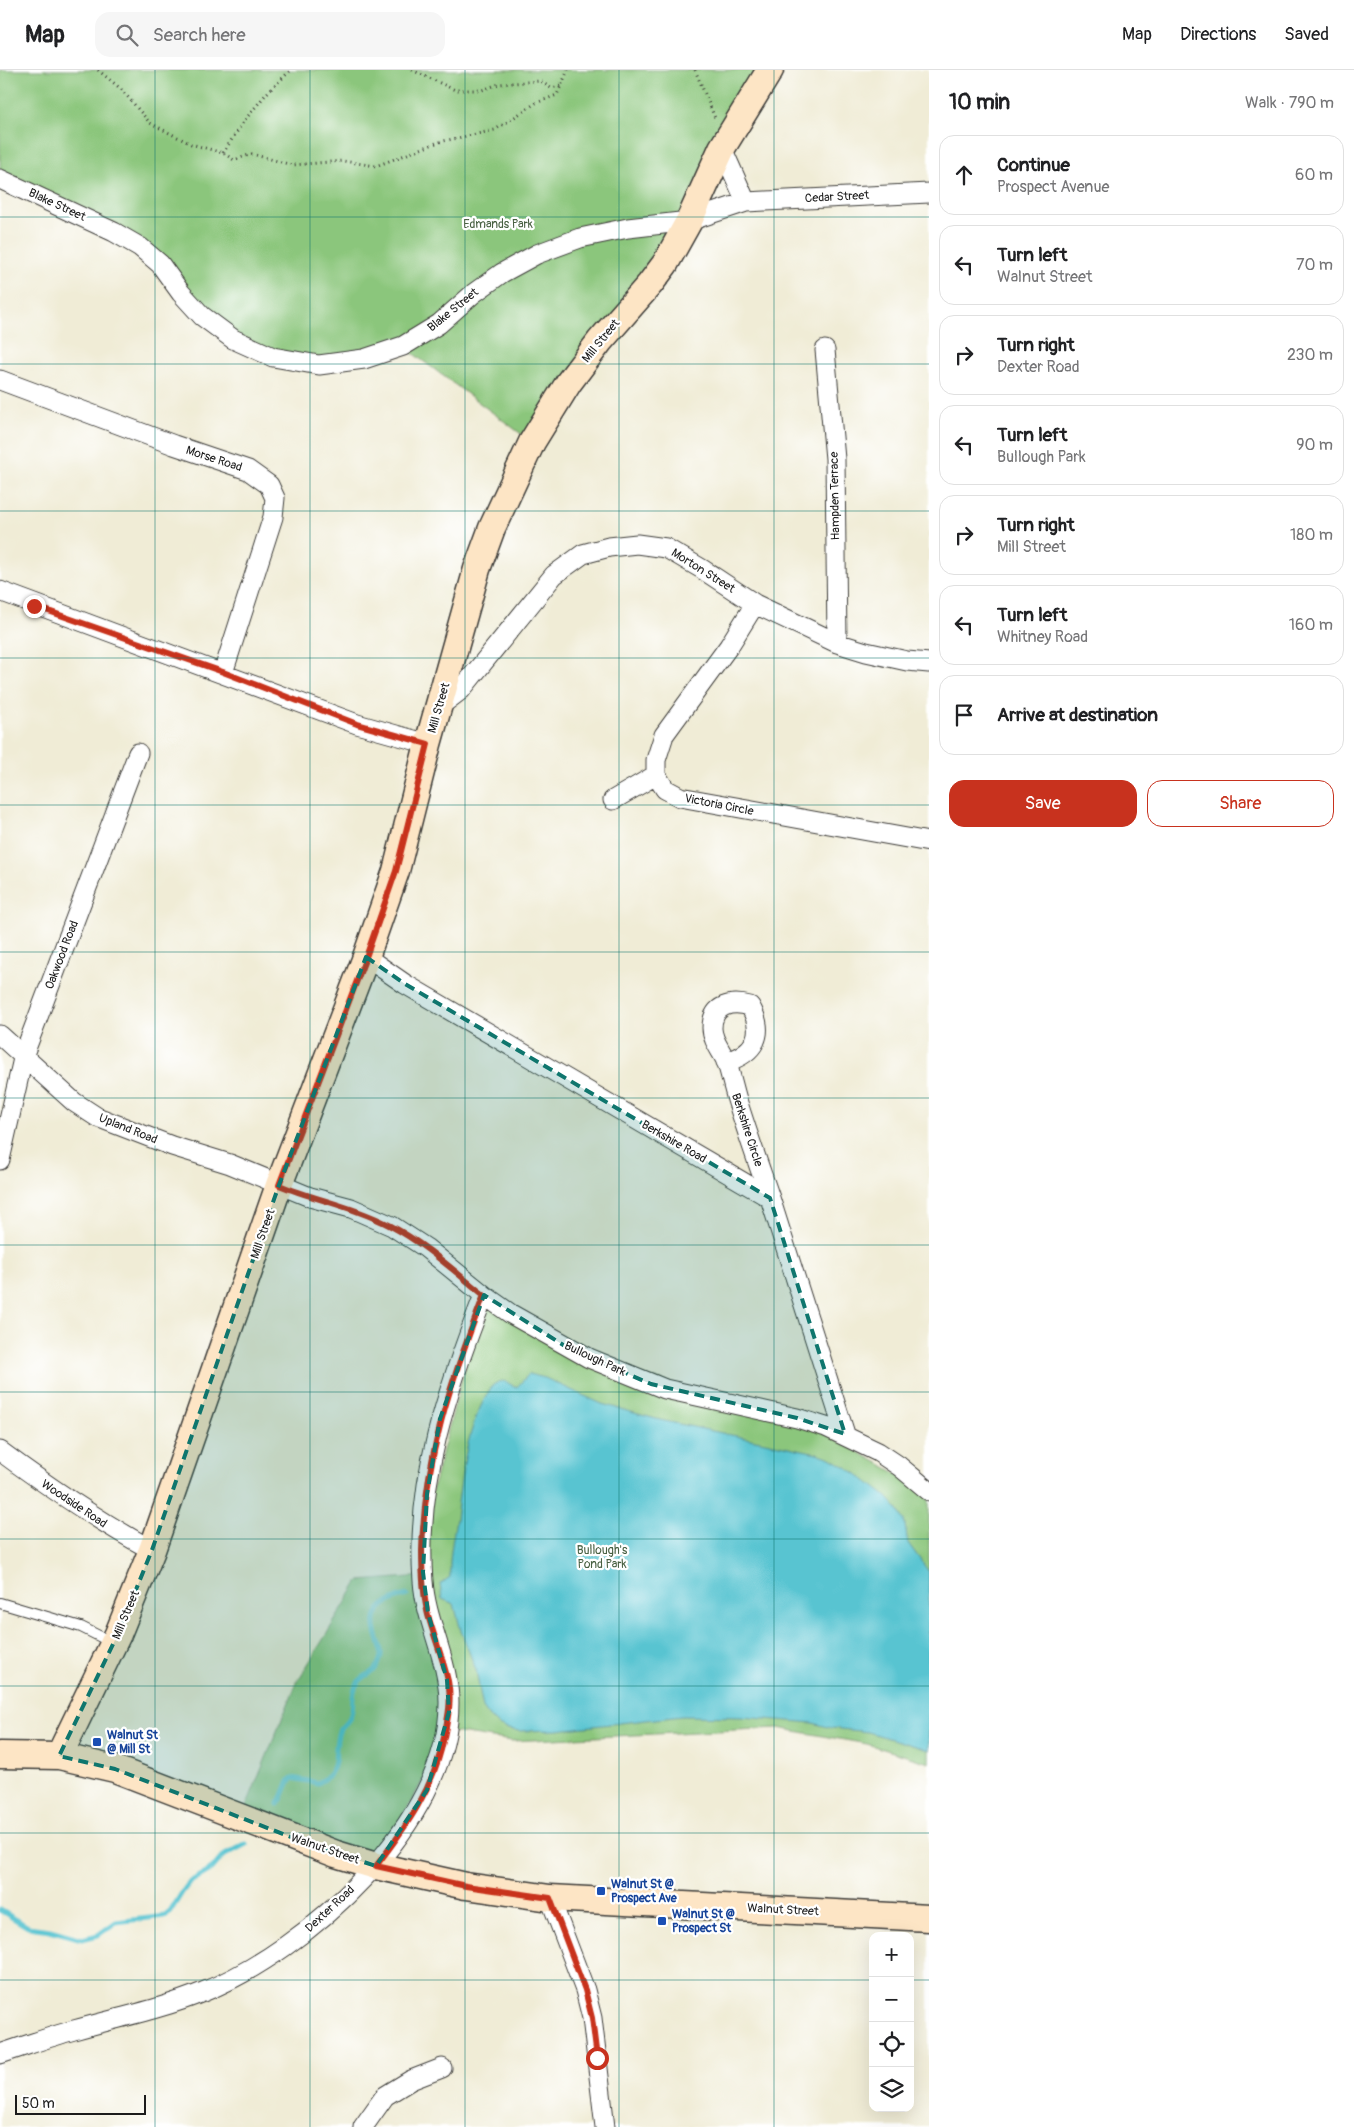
<!DOCTYPE html>
<html lang="en">
<head>
<meta charset="utf-8">
<style>
	body { margin:0; font-family:Pangolin,sans-serif; background:#f6f6f6; color:#202124 }
	.controls { position:absolute; right:15px; bottom:15px; display:grid; overflow:hidden; border-radius:10px; box-shadow:0 5px 20px #0002 }
	.controls button { width:45px; height:45px; display:grid; place-items:center; padding:0; border:0; border-bottom:1px solid #e0e0e0; background:#fff; color:#202124; font:25px sans-serif }
	.scale { position:absolute; left:15px; bottom:12px; width:131px; box-sizing:border-box; padding-left:5px; border:2px solid #1c1c1c; border-top:0; font-size:14px; line-height:18px; white-space:nowrap; color:#1c1c1c; -webkit-text-stroke:4px #fff; paint-order:stroke }
	.stop { position:absolute; width:15px; height:15px; margin:-11px; border:4px solid #c8321e; border-radius:50%; background:#fff }
	.stop.end { background:#c8321e; border-color:#fff; box-shadow:0 1px 5px #0008 }
	.list { margin:0; padding:0; list-style:none }
	h2 { display:flex; justify-content:space-between; align-items:center; height:65px; margin:0; padding:0 20px; font-size:21px }
	h2 small { font-size:16px; font-weight:400; color:#757577 }
	.list li { display:grid; grid-template-columns:32px 1fr auto; gap:15px; align-items:center; box-sizing:border-box; height:80px; margin:0 10px 10px; padding:0 10px; border:1px solid #e0e0e0; border-radius:15px }
	.list b { display:block; font-size:19px; white-space:nowrap }
	.list p { margin:0; font-size:16px; white-space:nowrap; color:#757577 }
	.list em { font-size:16px; font-style:normal; color:#757577 }
	.actions { display:flex; gap:10px; padding:15px 20px }
	.actions a { flex:1; padding:11px 0; border:1px solid #c8321e; border-radius:15px; text-align:center; font-size:18px; color:#c8321e }
	.actions .main { background:#c8321e; color:#fff }
	.icon { flex:none; width:28px; height:28px; fill:none; stroke:currentColor; stroke-width:2; stroke-linecap:round; stroke-linejoin:round }
	.map { position:relative; flex:none; width:929px; height:2057px; overflow:hidden }
	header { display:flex; align-items:center; gap:30px; box-sizing:border-box; height:70px; padding:0 25px; background:#fff; border-bottom:1px solid #e0e0e0 }
	header strong { font-size:24px }
	nav { display:flex; gap:28px; margin-inline-start:auto; font-size:18px }
	.search { width:350px; height:45px; background:#f6f6f6; display:flex; align-items:center; gap:12px; box-sizing:border-box; padding:0 18px; border-radius:15px; color:#757577; font-size:19px }
	main { display:flex }
	aside { flex:1; background:#fff }
	.map>svg:first-child { display:block }
	.green { fill:#8bc67b; stroke:#54714c }
	.water { fill:#58c4d1; stroke:#3a7076 }
	.lines { fill:none; stroke-linecap:round; stroke-linejoin:round }
	.stream { stroke:#58c4d1; stroke-width:5 }
	.lane-casing { stroke:#3c3b38; stroke-width:12 }
	.street-casing { stroke:#3c3b38; stroke-width:21 }
	.secondary-casing { stroke:#3c3b38; stroke-width:29 }
	.path { stroke:#3c3b38; stroke-width:3; stroke-dasharray:1 4; stroke-linecap:butt }
	.lane { stroke:#fff; stroke-width:10 }
	.street { stroke:#fff; stroke-width:19 }
	.secondary { stroke:#fde5c5; stroke-width:26 }
	.route { stroke:#c8321e; stroke-width:6 }
	.marked { fill:#0f766e; fill-opacity:0.2; stroke:#0f766e; stroke-width:4; stroke-dasharray:10 6; stroke-linejoin:round }
	.grid { fill:none; stroke:#0f766e; stroke-width:1; stroke-opacity:0.55 }
	.transit-dot { fill:#1a4fb4; stroke:#fff; stroke-width:2 }
	.labels { text-anchor:middle; dominant-baseline:central; stroke-width:4.5; stroke-linejoin:round; paint-order:stroke }
	.street-label { font-size:12px; fill:#1c1c1c; stroke:#fff }
	.park-label { font-size:12px; fill:#486042; stroke:#fff }
	.transit-label { font-size:12px; font-weight:bold; fill:#164399; stroke:#fff; text-anchor:start }
</style>
</head>
<body>
<header>
<strong>Map</strong>
<div class="search"><svg class="icon" aria-label="search" viewBox="0 0 24 24"><circle cx="10" cy="10" r="6"/><path d="M15 15l6 6"/></svg>Search here</div>
<nav><a>Map</a><a>Directions</a><a>Saved</a></nav>
</header>
<main>
<div class="map">
<svg width="929" height="2057" viewBox="0 0 929 2057">
	<rect width="100%" height="100%" fill="#fff"/>
	<filter id="ink" filterUnits="userSpaceOnUse"><feTurbulence type="fractalNoise" baseFrequency=".02" numOctaves="2"/><feDisplacementMap in="SourceGraphic" scale="10" xChannelSelector="R" yChannelSelector="G"/><feConvolveMatrix kernelMatrix="1 2 1 2 8 2 1 2 1" color-interpolation-filters="sRGB"/></filter>
	<filter id="wash" filterUnits="userSpaceOnUse"><feTurbulence type="fractalNoise" baseFrequency=".0096" numOctaves="4" result="noise"/><feDisplacementMap in="SourceGraphic" scale="20" xChannelSelector="R" yChannelSelector="G"/><feGaussianBlur stdDeviation="1.12" result="paint"/><feColorMatrix in="noise" values="0 0 0 0 0 0 0 0 0 0 0 0 0 0 0 0 0 1.4 0 .05"/><feComposite in="paint" operator="in"/></filter>
	<g filter="url(#wash)">
		<rect width="100%" height="100%" fill="#f0ecd6"/>
		<path class="green" d="M0,0H770L708,108L532,372L403,276L343,293L249,278L168,202L0,109Z
			M484,1225L599,1293L797,1348L929,1421V1693L867,1674L778,1658L512,1671L446,1661L444,1671L376,1796L241,1749L297,1612L359,1511L423,1506L424,1451Z"/>
		<path class="water" d="M529,1304L545,1308L602,1334L660,1350L817,1383L831,1388L856,1403L886,1426L896,1437L904,1450L908,1473L929,1502V1680L868,1662L831,1658L813,1653L741,1647L682,1646L558,1660L519,1661L508,1659L498,1655L490,1648L483,1638L476,1600L461,1561L454,1534L442,1529L440,1514L450,1507C449,1487 453,1469 456,1449C462,1403 466,1354 493,1315C506,1307 506,1314 517,1317Z"/>
		<g class="lines">
			<path class="stream" d="M278,1734C285,1726 285,1714 292,1708L318,1713C345,1699 330,1680 340,1659C343,1655 348,1652 350,1647C355,1636 350,1624 357,1614C364,1603 376,1605 380,1590C384,1578 376,1568 375,1556C372,1537 392,1529 407,1525
				M0,1840L28,1857L50,1860L82,1869L98,1865L116,1852L165,1846L170,1842L183,1821L190,1812L212,1799L223,1786L246,1774"/>
		</g>
	</g>
	<g filter="url(#ink)">
		<g class="lines">
			<defs>
				<path id="lane" d="M0,1533L81,1557L113,1573"/>
				<path id="street" d="M722,78L746,132
					M0,109L114,162L140,177L160,194L181,223L202,246L233,269L273,287L319,295L364,289L403,276L439,254L474,223L502,203L537,184L580,168L628,158L689,151L746,132L929,123
					M825,280L835,389L837,573
					M0,310L174,375L248,400L269,415L275,428L273,447L223,603
					M0,521L357,654L428,674
					M755,534L729,576L664,665L656,690V705L665,719L680,727L929,772
					M440,636L461,620L554,505L583,484L609,477L637,474L666,478L702,499L755,534L837,573L866,582L907,591L929,593
					M613,730L656,705
					M366,887L405,914L770,1128L845,1364
					M0,965L74,1032L97,1047L172,1076L230,1094L310,1127L351,1138L392,1156L426,1178L484,1225L511,1244L589,1288L665,1319L797,1348L826,1357L878,1382L899,1396L929,1421
					M726,992C755,983 766,964 750,936C732,931 712,934 712,958C712,971 722,981 727,993C731,1006 734,1020 738,1033C748,1065 759,1096 770,1128
					M0,1090L24,984L138,683
					M0,1381C50,1418 98,1451 152,1480
					M550,1828L585,1920L592,1948L605,2057
					M0,1984C25,1976 49,1967 74,1960C117,1948 162,1939 203,1922C306,1881 450,1752 449,1632C449,1590 426,1553 423,1511C415,1412 448,1317 484,1225
					M363,2057L385,2026L411,2010L442,1998"/>
				<path id="secondary" d="M0,1685L59,1686L115,1699L336,1784L376,1796L466,1816L550,1828L929,1848
					M59,1686L118,1564L152,1480L279,1115L366,887L396,801L428,674L477,499L492,458L532,372L569,312L600,271L650,214L665,194L689,151L722,78L770,0"/>
			</defs>
			<use href="#lane" class="lane-casing"/>
			<use href="#street" class="street-casing"/>
			<use href="#secondary" class="secondary-casing"/>
			<path class="path" d="M98,0L121,19L150,53L191,74L223,83L234,90L252,84L292,95L343,91L376,96L439,72L495,60L536,33L557,25L568,0
				M412,0L455,20H482L499,14L540,11L551,18L561,16
				M695,0L715,48
				M223,83L244,51L267,23L291,0"/>
			<use href="#lane" class="lane"/>
			<use href="#street" class="street"/>
			<use href="#secondary" class="secondary"/>
		</g>
	</g>
	<g class="lines" filter="url(#ink)">
		<path class="route" d="M34,536L223,602L357,654L428,674L396,801L366,887L279,1115C316,1130 355,1137 391,1156C425,1174 454,1201 484,1225C451,1311 424,1388 422,1481C422,1503 423,1525 428,1545C434,1567 443,1588 448,1611C452,1630 448,1648 444,1667C434,1718 407,1756 376,1796L466,1816L550,1828L585,1920L592,1948L597,1988"/>
	</g>
	<path class="marked" d="M366,887L405,914L770,1128L845,1364L797,1348L651,1314L568,1278L484,1225L440,1349L427,1424L423,1502L428,1543L447,1610L449,1642L427,1720L376,1796L314,1776L115,1699L59,1686L118,1564L152,1480L279,1115Z"/>
	<path class="grid" d="M155,0V2057M310,0V2057M465,0V2057M619,0V2057M774,0V2057M0,147H929M0,294H929M0,441H929M0,588H929M0,735H929M0,882H929M0,1028H929M0,1175H929M0,1322H929M0,1469H929M0,1616H929M0,1763H929M0,1910H873M910,1910H929"/>
	<g class="transit-dot">
		<rect x="92" y="1667" width="10" height="10" rx="2.5"/>
		<rect x="596" y="1816" width="10" height="10" rx="2.5"/>
		<rect x="657" y="1846" width="10" height="10" rx="2.5"/>
	</g>
	<g class="labels">
		<g class="street-label">
			<text transform="translate(837 127) rotate(-3)">Cedar Street</text>
			<text transform="translate(57 135) rotate(25)">Blake Street</text>
			<text transform="translate(453 240) rotate(-39)">Blake Street</text>
			<text transform="translate(601 271) rotate(-51)">Mill Street</text>
			<text transform="translate(214 389) rotate(18)">Morse Road</text>
			<text transform="translate(835 426) rotate(-91)">Hampden Terrace</text>
			<text transform="translate(703 501) rotate(32)">Morton Street</text>
			<text transform="translate(439 638) rotate(-74)">Mill Street</text>
			<text transform="translate(719 735) rotate(11)">Victoria Circle</text>
			<text transform="translate(62 885) rotate(-69)">Oakwood Road</text>
			<text transform="translate(128 1059) rotate(22)">Upland Road</text>
			<text transform="translate(747 1060) rotate(72)">Berkshire Circle</text>
			<text transform="translate(674 1072) rotate(30)">Berkshire Road</text>
			<text transform="translate(263 1164) rotate(-71)">Mill Street</text>
			<text transform="translate(595 1289) rotate(25)">Bullough Park</text>
			<text transform="translate(74 1434) rotate(34)">Woodside Road</text>
			<text transform="translate(126 1545) rotate(-67)">Mill Street</text>
			<text transform="translate(325 1779) rotate(19)">Walnut Street</text>
			<text transform="translate(330 1839) rotate(-43)">Dexter Road</text>
			<text transform="translate(783 1840) rotate(3)">Walnut Street</text>
		</g>
		<g class="park-label">
			<text x="498" y="154">Edmands Park</text>
			<text x="602" y="1480">Bullough's<tspan x="602" dy="14">Pond Park</tspan></text>
		</g>
		<g class="transit-label">
			<text x="107" y="1665">Walnut St<tspan x="107" dy="14">@ Mill St</tspan></text>
			<text x="611" y="1814">Walnut St @<tspan x="611" dy="14">Prospect Ave</tspan></text>
			<text x="672" y="1844">Walnut St @<tspan x="672" dy="14">Prospect St</tspan></text>
		</g>
	</g>
</svg>
<div class="controls">
<button>+</button>
<button>−</button>
<button><svg class="icon" aria-label="locate" viewBox="0 0 24 24"><circle cx="12" cy="12" r="6"/><path d="M12 2v4M12 18v4M2 12h4M18 12h4"/></svg></button>
<button><svg class="icon" aria-label="layers" viewBox="0 0 24 24"><path d="M12 4l9 5-9 5-9-5zM3 14l9 5 9-5"/></svg></button>
</div>
<div class="scale">50 m</div>
<div class="stop" style="left:597px;top:1988px"></div>
<div class="stop end" style="left:34px;top:536px"></div>
</div>
<aside>
<h2>10 min<small>Walk · 790 m</small></h2>
<ul class="list">
<li><svg class="icon" aria-label="ahead" viewBox="0 0 24 24"><path d="M12 20V5M6 11l6-6 6 6"/></svg><div><b>Continue</b><p>Prospect Avenue</p></div><em>60 m</em></li>
<li><svg class="icon" aria-label="left" viewBox="0 0 24 24"><path d="M17 20v-9H6M10 6l-5 5 5 5"/></svg><div><b>Turn left</b><p>Walnut Street</p></div><em>70 m</em></li>
<li><svg class="icon" aria-label="right" viewBox="0 0 24 24"><path d="M7 20v-9h11M14 6l5 5-5 5"/></svg><div><b>Turn right</b><p>Dexter Road</p></div><em>230 m</em></li>
<li><svg class="icon" aria-label="left" viewBox="0 0 24 24"><path d="M17 20v-9H6M10 6l-5 5 5 5"/></svg><div><b>Turn left</b><p>Bullough Park</p></div><em>90 m</em></li>
<li><svg class="icon" aria-label="right" viewBox="0 0 24 24"><path d="M7 20v-9h11M14 6l5 5-5 5"/></svg><div><b>Turn right</b><p>Mill Street</p></div><em>180 m</em></li>
<li><svg class="icon" aria-label="left" viewBox="0 0 24 24"><path d="M17 20v-9H6M10 6l-5 5 5 5"/></svg><div><b>Turn left</b><p>Whitney Road</p></div><em>160 m</em></li>
<li><svg class="icon" aria-label="arrive" viewBox="0 0 24 24"><path d="M6 21V4h12l-3 4 3 4H6"/></svg><div><b>Arrive at destination</b></div></li>
</ul>
<div class="actions"><a class="main">Save</a><a>Share</a></div>
</aside>
</main>
</body>
</html>
